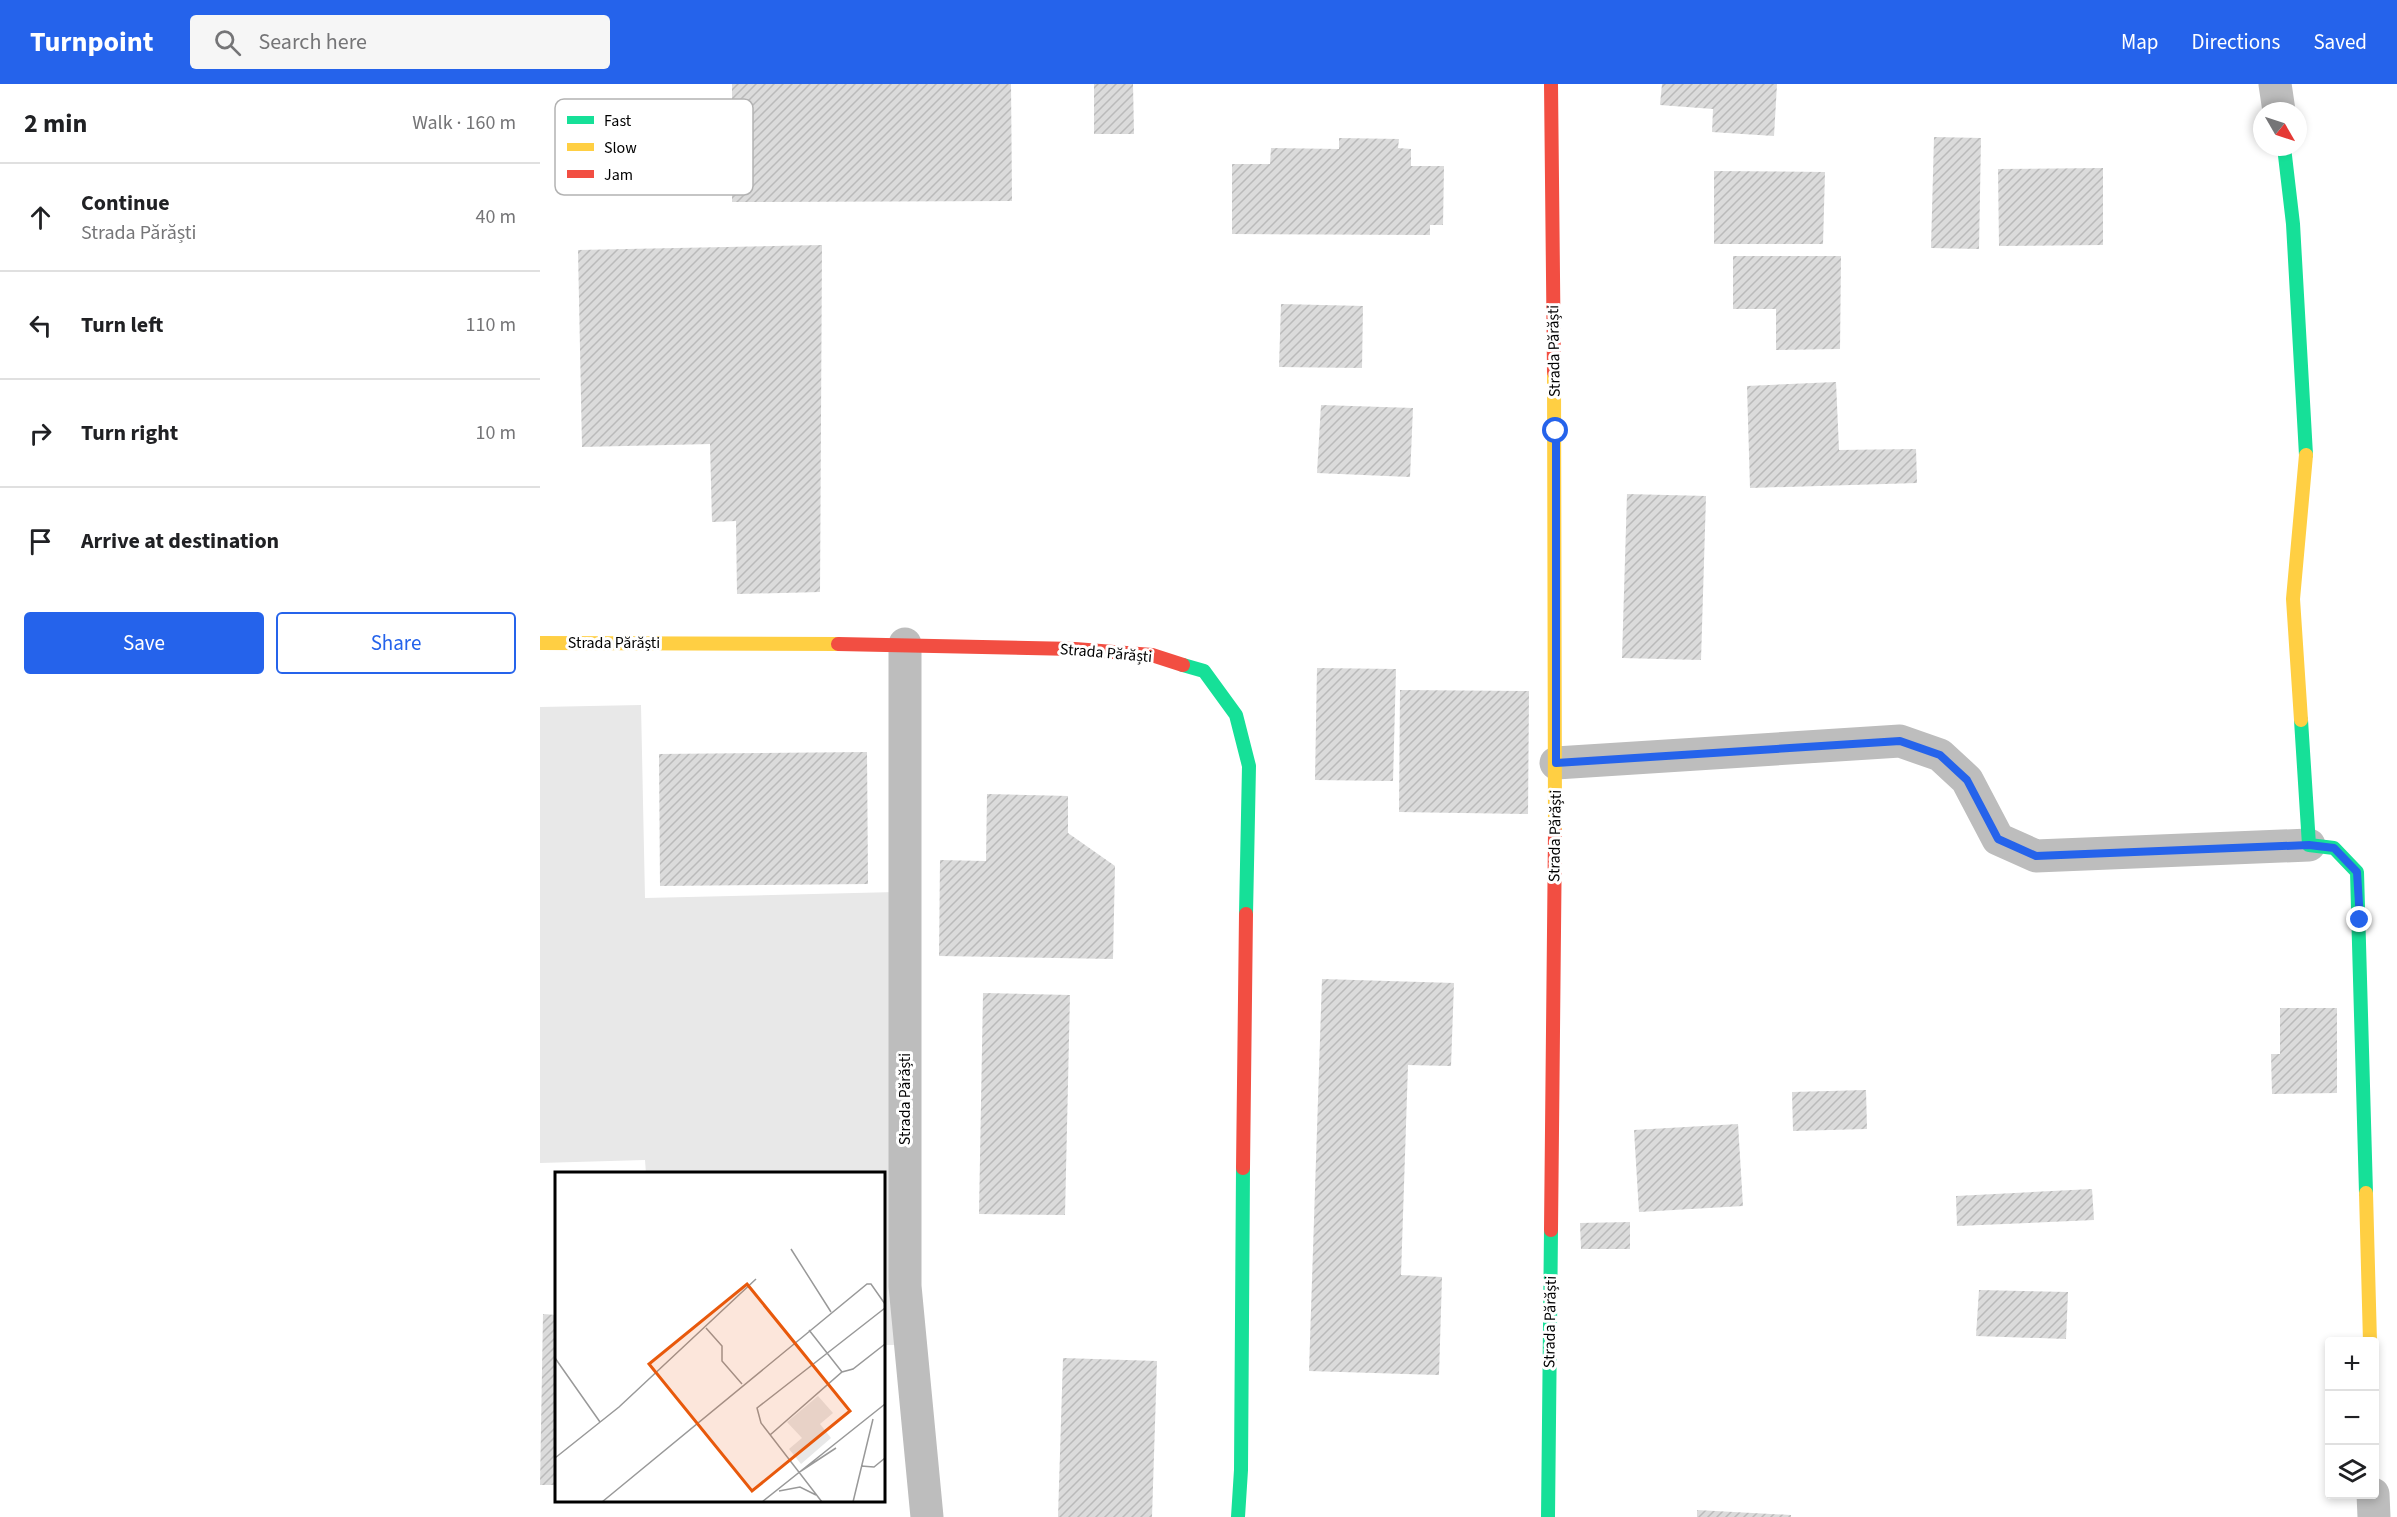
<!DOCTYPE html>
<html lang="en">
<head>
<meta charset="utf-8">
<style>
	body { margin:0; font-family:"Source Sans 3",sans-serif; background:#f6f6f6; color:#202124 }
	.controls { position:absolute; right:18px; bottom:18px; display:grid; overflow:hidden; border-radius:6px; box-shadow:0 3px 9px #0003 }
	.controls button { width:54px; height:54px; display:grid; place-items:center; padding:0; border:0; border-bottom:2px solid #e0e0e0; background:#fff; color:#202124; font:30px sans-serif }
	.compass { position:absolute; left:1713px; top:18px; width:54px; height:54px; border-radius:50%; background:#fff; box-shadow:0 3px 9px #0003; rotate:129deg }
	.stop { position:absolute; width:18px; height:18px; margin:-14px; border:4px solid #2563eb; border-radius:50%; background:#fff }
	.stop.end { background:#2563eb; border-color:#fff; box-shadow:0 2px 6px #0008 }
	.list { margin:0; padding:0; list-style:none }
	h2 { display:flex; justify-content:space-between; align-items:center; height:78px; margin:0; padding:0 24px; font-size:26px }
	h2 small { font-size:20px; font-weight:400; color:#757577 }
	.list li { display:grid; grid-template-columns:39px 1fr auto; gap:18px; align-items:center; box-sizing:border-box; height:108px; padding:0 24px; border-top:2px solid #e0e0e0 }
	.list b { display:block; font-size:22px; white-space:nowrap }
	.list p { margin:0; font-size:20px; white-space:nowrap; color:#757577 }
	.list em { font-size:20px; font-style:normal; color:#757577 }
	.actions { display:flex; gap:12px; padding:18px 24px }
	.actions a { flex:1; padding:14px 0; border:2px solid #2563eb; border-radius:6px; text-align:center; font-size:21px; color:#2563eb }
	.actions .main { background:#2563eb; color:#fff }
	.icon { flex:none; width:33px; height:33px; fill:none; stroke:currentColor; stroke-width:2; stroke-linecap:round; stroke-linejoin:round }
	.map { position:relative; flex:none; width:1857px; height:1433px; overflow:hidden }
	header { display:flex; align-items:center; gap:36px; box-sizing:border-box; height:84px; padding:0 30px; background:#2563eb; color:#fff }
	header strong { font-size:28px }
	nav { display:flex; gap:33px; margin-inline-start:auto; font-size:21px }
	.search { width:420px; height:54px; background:#f6f6f6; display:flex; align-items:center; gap:15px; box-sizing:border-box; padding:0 21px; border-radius:6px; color:#757577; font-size:22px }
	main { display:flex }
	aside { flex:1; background:#fff }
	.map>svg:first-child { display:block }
	.grass { fill:#e8e8e8 }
	.building { fill:url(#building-hatch) }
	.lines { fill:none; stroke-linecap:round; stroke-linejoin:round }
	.street { stroke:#bdbdbd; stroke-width:33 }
	.fast { stroke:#16e098; stroke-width:14 }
	.slow { stroke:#ffcf43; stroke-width:14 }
	.jam { stroke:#f24e42; stroke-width:14 }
	.route { stroke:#2563eb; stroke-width:8 }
	.labels { text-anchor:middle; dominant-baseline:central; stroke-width:6; stroke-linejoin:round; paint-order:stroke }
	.street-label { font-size:16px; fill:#000; stroke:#fff }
	.inset-road { fill:none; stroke:#999; stroke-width:1.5 }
	.view { fill:#e8590c; fill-opacity:0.15; stroke:#e8590c; stroke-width:3 }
	.inset-edge { fill:none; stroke:#000; stroke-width:3 }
	.key { fill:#fff; stroke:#b2b2b2; stroke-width:1.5 }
	.key-label { font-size:16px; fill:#000 }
</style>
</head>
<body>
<header>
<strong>Turnpoint</strong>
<div class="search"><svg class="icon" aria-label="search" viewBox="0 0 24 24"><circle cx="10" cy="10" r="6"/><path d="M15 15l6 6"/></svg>Search here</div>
<nav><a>Map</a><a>Directions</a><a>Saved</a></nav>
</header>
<main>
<aside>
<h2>2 min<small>Walk · 160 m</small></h2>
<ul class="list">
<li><svg class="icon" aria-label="ahead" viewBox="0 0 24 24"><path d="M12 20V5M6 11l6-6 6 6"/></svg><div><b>Continue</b><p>Strada Părăști</p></div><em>40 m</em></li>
<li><svg class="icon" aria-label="left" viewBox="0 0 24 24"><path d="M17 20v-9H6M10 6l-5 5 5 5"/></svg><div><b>Turn left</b></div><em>110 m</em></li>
<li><svg class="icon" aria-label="right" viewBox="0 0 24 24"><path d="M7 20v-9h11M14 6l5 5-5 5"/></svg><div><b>Turn right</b></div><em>10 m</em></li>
<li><svg class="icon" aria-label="arrive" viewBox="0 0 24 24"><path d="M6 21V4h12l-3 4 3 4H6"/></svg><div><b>Arrive at destination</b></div></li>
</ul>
<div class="actions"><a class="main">Save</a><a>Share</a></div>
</aside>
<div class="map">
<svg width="1857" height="1433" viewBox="0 0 1857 1433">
	<defs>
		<pattern id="building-hatch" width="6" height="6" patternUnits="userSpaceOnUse" patternTransform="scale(1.5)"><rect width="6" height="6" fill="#dbdbdb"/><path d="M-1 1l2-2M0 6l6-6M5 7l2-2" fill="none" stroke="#bababa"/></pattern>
	</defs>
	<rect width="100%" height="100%" fill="#fff"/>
	<path class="grass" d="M101,621L105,814L356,808L366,1261H344V1090H106L105,1076L0,1079V623Z"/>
	<path class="building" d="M192,0H471L472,117L192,118Z
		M554,0H593L594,50H554Z
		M1122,0H1237L1234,52L1172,48L1173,25L1120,21Z
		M1394,53L1441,54L1439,165L1391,164Z
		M799,54L859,55L858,64L871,65V82H904L903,141H890V151L692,150V80H730L731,64L799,65Z
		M1563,84V161L1459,162L1458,85Z
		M1174,87L1285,88L1283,160H1174Z
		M282,161L280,508L197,510L196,437L172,438L170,360L42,363L38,166Z
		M1193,172H1301L1300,265L1236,266V225H1193Z
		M741,220L823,222L822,284L739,283Z
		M1296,298L1299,366L1376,365L1377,399L1210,404L1207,302Z
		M781,321L873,324L870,393L777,389Z
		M1087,410L1166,412L1161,576L1082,574Z
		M777,584L856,585L853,697L775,696Z
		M860,606L989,607L988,730L859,728Z
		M327,668L328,800L120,802L119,670Z
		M447,710L528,712V749L575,782L573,875L399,872L400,776L446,777Z
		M782,895L914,899L911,982L868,981L861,1191L902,1193L899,1291L769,1287Z
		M443,909L530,911L525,1131L439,1130Z
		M1740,924H1797V1009L1732,1010L1731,970H1740Z
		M1326,1006L1327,1045L1253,1047L1252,1008Z
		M1198,1040L1203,1122L1099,1128L1094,1046Z
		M1552,1105L1554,1136L1417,1142L1416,1112Z
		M1090,1138V1165H1041L1040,1139Z
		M1439,1206L1528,1208L1526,1255L1436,1252Z
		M3,1230L16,1231V1401H0Z
		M344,1262H346V1294H344Z
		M523,1274L617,1277L612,1433H518Z
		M1157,1426L1251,1431V1433H1157Z"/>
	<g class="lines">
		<path class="street" d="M1735,0L1739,27
			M365,560V1202L387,1433
			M1016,679L1360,657L1400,671L1427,696L1458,755L1496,772L1769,761
			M1833,1410L1834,1433"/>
		<path class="fast" d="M1744,63L1753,140L1766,371
			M643,581L664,587L696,631L709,682L706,830
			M1761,636L1769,761L1794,764L1817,788L1826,1109
			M698,1433L701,1386L703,1084
			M1008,1433L1011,1146"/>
		<path class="slow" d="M1014,288L1015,748
			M0,559L298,560
			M1761,636L1753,515L1766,371
			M1826,1109L1830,1258"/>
		<path class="jam" d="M1011,0L1014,288
			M298,560L535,565L612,571L643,581
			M703,1084L706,830
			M1011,1146L1015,748"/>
	</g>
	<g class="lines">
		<path class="route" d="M1016,347V679L1360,657L1400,671L1427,696L1458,755L1496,772L1769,761L1794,764L1817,788L1820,836"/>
	</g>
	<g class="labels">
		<g class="street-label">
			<text transform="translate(1014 267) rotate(-91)">Strada Părăști</text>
			<text x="74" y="559">Strada Părăști</text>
			<text transform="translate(566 569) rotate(5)">Strada Părăști</text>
			<text transform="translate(1015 752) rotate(-89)">Strada Părăști</text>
			<text transform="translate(365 1015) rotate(-90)">Strada Părăști</text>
			<text transform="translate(1010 1238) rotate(-89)">Strada Părăști</text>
		</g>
	</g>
	<g transform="translate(15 1088)">
		<rect width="330" height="330" fill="#fff"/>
		<path d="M263,224L278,241L265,252L276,266L246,292L234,277L247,266L232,250Z" fill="#e8e8e8"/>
		<path class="inset-road" d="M236,77L276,140M151,156L167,174V189L187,212M254,158L287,200M0,186L45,250M215,263L287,200L298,197L330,172M0,286L64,235L201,107M306,294L319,295L330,286M246,299L281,276M224,319L245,315L261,323M47,330L312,112H316L330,132M207,330L330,232M267,330L206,251L202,236L330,136M298,330L318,247"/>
		<path class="view" d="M192,112L295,239L197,319L94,192Z"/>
		<rect width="330" height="330" class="inset-edge"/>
	</g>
	<rect x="15" y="15" width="198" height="96" rx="9" class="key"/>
	<rect x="27" y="32" width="27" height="8" fill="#16e098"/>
	<rect x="27" y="59" width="27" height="8" fill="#ffcf43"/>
	<rect x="27" y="86" width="27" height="8" fill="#f24e42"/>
	<g class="key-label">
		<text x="64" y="42">Fast</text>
		<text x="64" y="69">Slow</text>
		<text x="64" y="96">Jam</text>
	</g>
</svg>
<div class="controls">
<button>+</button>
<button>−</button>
<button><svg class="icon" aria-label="layers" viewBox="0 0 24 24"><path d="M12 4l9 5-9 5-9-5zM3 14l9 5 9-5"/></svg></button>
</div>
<svg class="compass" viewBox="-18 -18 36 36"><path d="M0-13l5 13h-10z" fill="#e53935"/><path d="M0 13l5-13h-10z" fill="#757577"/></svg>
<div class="stop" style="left:1016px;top:347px"></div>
<div class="stop end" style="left:1820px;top:836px"></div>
</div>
</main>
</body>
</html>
